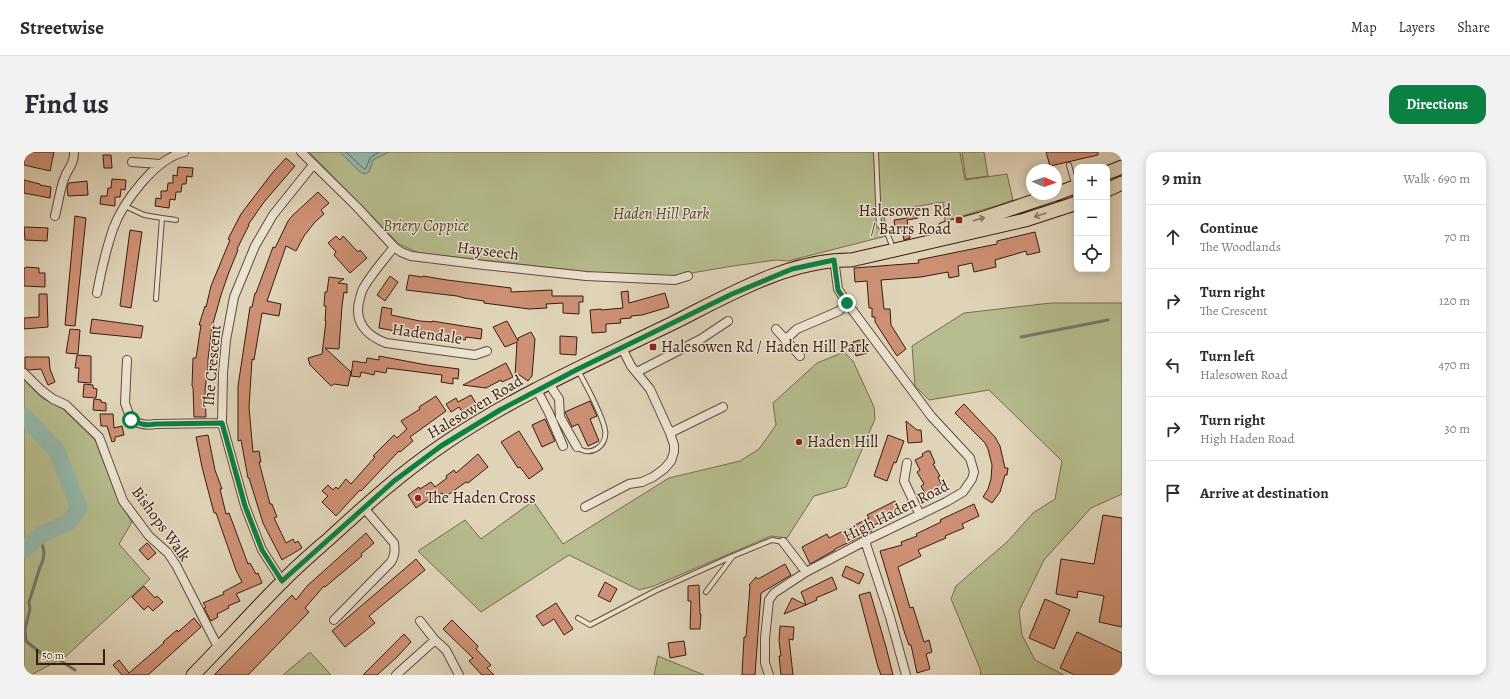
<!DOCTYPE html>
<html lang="en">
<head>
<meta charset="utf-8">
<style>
	body { margin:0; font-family:Alegreya,serif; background:#f2f2f3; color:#2b2b33 }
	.controls { position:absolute; right:12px; top:12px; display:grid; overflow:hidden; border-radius:8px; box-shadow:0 2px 10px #0003 }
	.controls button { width:36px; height:36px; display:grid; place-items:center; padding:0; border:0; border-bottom:1px solid #e1e1e2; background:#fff; color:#2b2b33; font:20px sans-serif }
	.compass { position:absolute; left:1002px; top:12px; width:36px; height:36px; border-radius:50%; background:#fff; box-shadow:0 2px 10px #0003; rotate:92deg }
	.scale { position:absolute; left:12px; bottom:10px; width:69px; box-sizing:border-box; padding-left:4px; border:2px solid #391c11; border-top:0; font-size:11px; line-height:14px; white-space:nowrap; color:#391c11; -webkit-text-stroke:3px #ebe3d1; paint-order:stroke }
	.stop { position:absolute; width:12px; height:12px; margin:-9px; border:3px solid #0b8043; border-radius:50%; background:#fff }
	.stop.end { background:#0b8043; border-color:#fff; box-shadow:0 1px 4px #0008 }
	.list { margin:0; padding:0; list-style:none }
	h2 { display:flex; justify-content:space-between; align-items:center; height:52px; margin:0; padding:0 16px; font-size:17px }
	h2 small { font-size:13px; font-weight:400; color:#7c7c81 }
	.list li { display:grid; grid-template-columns:26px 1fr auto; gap:12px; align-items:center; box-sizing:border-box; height:64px; padding:0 16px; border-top:1px solid #e1e1e2 }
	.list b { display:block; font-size:15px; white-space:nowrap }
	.list p { margin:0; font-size:13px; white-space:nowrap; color:#7c7c81 }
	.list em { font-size:13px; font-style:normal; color:#7c7c81 }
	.icon { flex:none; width:22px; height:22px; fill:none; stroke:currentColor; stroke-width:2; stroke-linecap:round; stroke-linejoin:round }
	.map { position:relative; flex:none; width:1098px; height:523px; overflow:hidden; border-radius:12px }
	header { display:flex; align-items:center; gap:24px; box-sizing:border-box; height:56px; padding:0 20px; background:#fff; border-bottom:1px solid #e1e1e2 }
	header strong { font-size:19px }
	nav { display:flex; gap:22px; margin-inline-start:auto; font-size:14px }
	.intro { display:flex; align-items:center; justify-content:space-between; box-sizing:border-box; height:96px; padding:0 24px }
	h1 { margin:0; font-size:28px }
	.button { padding:10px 18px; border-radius:12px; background:#0b8043; color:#fff; font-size:14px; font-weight:700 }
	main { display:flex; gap:24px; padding:0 24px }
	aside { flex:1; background:#fff; border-radius:12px; box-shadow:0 2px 10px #0003 }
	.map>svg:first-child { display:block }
	.green { fill:#b6bc8d; stroke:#786c4f }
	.water { fill:#94b8ab; stroke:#707a6d }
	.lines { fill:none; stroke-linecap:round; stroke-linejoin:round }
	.shore { stroke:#666a5e; stroke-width:1 }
	.stream { stroke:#707a6d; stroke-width:3 }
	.river { stroke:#94b8ab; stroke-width:17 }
	.building { fill:#ce9074; stroke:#391c11 }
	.lane-casing { stroke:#634a3b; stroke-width:6 }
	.street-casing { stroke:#634a3b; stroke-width:10 }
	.primary-casing { stroke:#391c11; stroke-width:15 }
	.lane { stroke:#ebe3d1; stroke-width:4 }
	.street { stroke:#ebe3d1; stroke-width:8 }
	.primary { stroke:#e0d4b8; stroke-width:13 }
	.oneway { stroke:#8c7864 }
	.route { stroke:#0b8043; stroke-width:5 }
	.poi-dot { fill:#8f2418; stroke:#ebe3d1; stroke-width:1.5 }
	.labels { text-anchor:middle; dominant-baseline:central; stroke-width:3; stroke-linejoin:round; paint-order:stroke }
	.poi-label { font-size:16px; fill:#391c11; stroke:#ebe3d1; text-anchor:start }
	.park-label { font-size:16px; font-style:italic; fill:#584430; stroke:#ebe3d1 }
	.street-label { font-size:16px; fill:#391c11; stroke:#ebe3d1 }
</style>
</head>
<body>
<header>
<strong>Streetwise</strong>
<nav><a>Map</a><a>Layers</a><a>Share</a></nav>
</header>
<div class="intro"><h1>Find us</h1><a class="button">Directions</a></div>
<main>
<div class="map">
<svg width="1098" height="523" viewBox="0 0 1098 523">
	<rect width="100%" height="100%" fill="#e0d4b8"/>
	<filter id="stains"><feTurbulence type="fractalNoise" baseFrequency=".005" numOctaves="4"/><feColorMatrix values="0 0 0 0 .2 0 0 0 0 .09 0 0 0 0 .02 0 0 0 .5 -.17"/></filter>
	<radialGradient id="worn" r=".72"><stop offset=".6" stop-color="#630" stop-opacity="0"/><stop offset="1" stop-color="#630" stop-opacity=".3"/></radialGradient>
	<path class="green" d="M285,0H936L941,28L983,22L989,48L975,53L921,69L919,50L859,60L862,74L870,82L764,109L752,108L709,114L650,124L592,123L395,101L375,92Z
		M938,0H960L964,24L942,27Z
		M1027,151H1098V342L1067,356L1020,408L995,459L998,483L1011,508L1040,523H956L957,519L927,447L932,434L983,390L1009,361L1031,347L1038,309L965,238L905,248L891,234L888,194L940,161Z
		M820,200L829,209L850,255L851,267L822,335L790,344L763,386L747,384L630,434L615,438L545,403L457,460L394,399L441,368L457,387L509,349L539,392L645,326L716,309L735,297L752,273L749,251L793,211Z
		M0,228L18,246L39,257L71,288L95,350L108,370L95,392L126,427L41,505L7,523H0Z
		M286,500L307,523H259Z
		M634,504L680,523H630Z"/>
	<path class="water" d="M316,0H365L349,8L345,20L341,22L337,21Z"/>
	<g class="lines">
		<path class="shore" d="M322,0L340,17L342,16L346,6L355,0"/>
		<path class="stream" d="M997,185L1084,168
			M16,383L20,400L19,408L16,415L5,450L6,457L1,477L2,489L18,502L29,504L51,518"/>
		<path class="river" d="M0,264L33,299L55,356L45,370L16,383L0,398"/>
	</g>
	<path class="building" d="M0,0H30L26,19L0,13Z
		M1022,0H1074V3L1026,14Z
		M79,3H87L88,16H80Z
		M262,6L271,14L240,50L224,73H225L213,97L214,98L205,120L197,143L188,175L184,207V216L181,237L182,265H170L169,235L168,234L169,206H172L177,173H175L181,154L182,155L187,134L206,88L204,87L217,62L249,20Z
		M154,15L169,16L168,25L163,24L162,32H158L157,40H152L151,48L146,47L145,56L131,54L132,46L137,47V39H143L144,31H149V23L153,24Z
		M88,27L102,28L101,38L97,37L96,45H91V54L76,52L77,44H83L84,36H87Z
		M0,28L16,32V33L27,35L26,46L0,41Z
		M63,29L64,43L44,44L43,35L45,31Z
		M294,40L305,51L297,58L300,62L291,70L280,84L272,99L262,94L243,149L257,152L255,164L238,161L230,208L228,207L225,256L229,300L235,299L237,310H235L246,352H248L253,365L250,366L262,391L269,387L271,391L274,389L278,396L258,408L239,371L225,326H224L217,288L214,289V234L226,155H228L231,141H232L249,95L251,96L264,69L269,63Z
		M893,59L894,66L883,68L886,86L880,88L877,74L871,75L870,68L883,66L882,61Z
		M51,64L62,66L51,174L41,173Z
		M0,75L24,76L23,89L1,88Z
		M106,78L118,80L107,156L96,154Z
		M1011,80L1016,100L1003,103L1002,99L971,108L972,115L950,120L948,111L934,114L935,124L925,126L924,120L897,125L857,128L860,157H866L867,173L882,197L873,204L851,170V165H848V156H845L843,129L831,130L830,116L895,111L894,108L973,92V89Z
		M312,84L316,88L319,84L334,100L336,98L343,106L326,121L310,103L312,100L304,91Z
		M2,115L15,116V121H21V135L0,134V116H2Z
		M385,123L398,125L399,124L423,128L487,136V140L528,138V144H559V150H555V162L539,161V151L522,152L523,156L505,157L460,151V149L440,146L433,144L382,138Z
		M366,124L374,130L361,149L353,143Z
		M305,125L320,127L314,131L323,132V141L320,140L318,154L315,197L301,196L327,220L324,234L310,232L307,234L286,213L284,206L298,202L302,169H301L302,154H300L301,140H303Z
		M604,139L605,151L641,141L645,155L618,163L607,164V166L596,167L597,171L582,172V180L568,181L566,158L577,157V158L599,156L597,140Z
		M15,142H23L24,175L0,177V166L15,165Z
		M358,155L368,157L367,163L396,169L408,170V169L458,177L457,187L442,185L441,188L403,183V185L355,176Z
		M68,167L119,174L117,186L66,181Z
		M483,169L494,189V186L507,180L511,187L508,224L504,229L494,222L491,224L493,190L481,195L469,175Z
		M46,177L56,178L54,202L42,201Z
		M536,184L553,185L552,203L536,202Z
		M840,187L843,201L832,204L829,190Z
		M53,203L67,204V231L54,230L55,216H51Z
		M355,204L403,213L435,217L434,227L429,226V232L417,230L418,223L363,216L362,221L351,219L350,223L337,220L336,225L327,224L329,209L342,211L343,206L355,208Z
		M1,205H25L26,217L31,230L24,233L17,217L4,218L1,216Z
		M482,211L489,225L478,230L477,228L462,236L439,233Z
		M60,232L69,233V236L73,237L72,246L59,245Z
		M447,243L453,253L439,261L435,255L427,260L422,252L432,246L434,250Z
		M412,244L422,259L386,285L389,289L376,300L375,299L337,339L336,338L312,364L298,350L304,344L298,339L304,333L309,338L312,335L314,337L322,327L327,332L351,305L349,304L370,283L373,286L383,277L377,269L396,257L395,255Z
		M70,247L77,248V250L82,251V259L69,258Z
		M566,249L573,264L566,267L575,289L564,294L554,272L548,275L541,260Z
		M940,252L971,285L976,294L981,316H984L983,323H981L976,340L968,351L959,345L964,337L967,327L968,313L964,297L961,291L931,261Z
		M76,262H89L90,276L98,274L100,283L91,285V289L88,290L83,274H77Z
		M521,267L531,289L518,295L508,273Z
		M882,269L893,278H897L898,290L884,291Z
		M495,279L519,317L505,327L496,315L494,316L477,290Z
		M184,283L191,318L198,337H196L202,362L205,361L224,412L226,411L232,422L234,421L238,431L212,442L216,449L204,454L205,456L193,462L194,465L187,469L180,456L182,455L179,451L200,442L199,440L218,430L212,418L192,361H190L178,315L172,285Z
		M864,283L880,289L872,311L870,310L863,329L850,324Z
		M903,299H906L911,311L909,312L916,324L914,325L920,339L910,344L908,340L902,343L897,334L900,332L893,320L896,318L891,308L899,304L898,302Z
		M454,302L464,315L444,331L442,330L421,345L418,341L408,348L407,346L392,356L384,343L395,335L396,337L407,330L411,335L423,326L422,324L430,318L432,321Z
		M871,349L877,361L846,375L848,379L811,397V398L786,412L778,395L803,382L805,386L845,366L843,363Z
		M950,352L955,364L938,372L940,376L921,384L922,386L894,398L897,404L874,415L886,456L889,455L900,490L905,488L908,500L902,502L906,517L893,521L887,493H885L881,482L856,399L878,393L877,390L893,384L892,382L917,370L916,368Z
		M1079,363L1098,366V475L1075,470L1080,444L1054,439L1053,446L1032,442L1037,407L1070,412Z
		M342,381L350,391L337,402L338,404L301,435L300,434L281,456L285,460L224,523H190L268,443L272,448L283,434Z
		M123,391L132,401L124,408L115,398Z
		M392,407L401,418L345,464L351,471L321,495L308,479Z
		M761,412L767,423L737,441L731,523H718L720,485H722L726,434L725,433L732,425L734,427Z
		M822,414L840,422L835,432L818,424Z
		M808,425L813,437L792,446L793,448L782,453L777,440Z
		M581,430L593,437L586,450L574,444Z
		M675,433L676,462H677L676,477H666L667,449H664V434Z
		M120,434L131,446L133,444L139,450L129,459L124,454L120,458L108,445Z
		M846,440L862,495L869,523H857L854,515L835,443Z
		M768,446L782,453L760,462Z
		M1021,447L1046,458L1030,497L1005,486Z
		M532,451L549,477L540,483L530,467L519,474L512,464Z
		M170,466L177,475L124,523H98L89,513L95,508L105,521L140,491L139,490L153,478L154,480Z
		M428,468L454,494L452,497L467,513L463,516L470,523H458L445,509L449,506L419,477Z
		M756,474L770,475L769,488L765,487L769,523H757L755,504H757L755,489Z
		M1053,480L1098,501V523H1051L1036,516Z
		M380,482L387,490L373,505L353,523H339Z
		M660,489L662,503L646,506L644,491Z"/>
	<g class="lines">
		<defs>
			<path id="lane" d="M852,0L855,73L864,83L867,91
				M1045,13L1051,35V49
				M101,54L120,63L138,66L132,147
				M138,66L152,68
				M553,295C566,306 584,294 581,278C578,261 562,234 554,218
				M682,440L709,404
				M554,466L566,473L631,439L709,404L748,388L759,390"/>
			<path id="street" d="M277,0L333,55L370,95L377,100L387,104L460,113L562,124L651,128L664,124
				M108,10L136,12
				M31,64C34,52 36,38 40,27C44,15 50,14 50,0
				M370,95C360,108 348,121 340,135C338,138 337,142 336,146C329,169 341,183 362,191L451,203L463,199
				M73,141C77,119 82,98 89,77C99,50 131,7 160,0
				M752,177L776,204
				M761,188L773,177L815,159L823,151
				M103,208L101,251L107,268C115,272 122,274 131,272L198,271
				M613,220L677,187L704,169
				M0,221L17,238L29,247L42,253L75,285L99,349L125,384L144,401L152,413L195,497
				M525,232L535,247L536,265L553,295
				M513,238L525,261L539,294
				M646,281L699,255
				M883,311L880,329L896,363
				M561,355L605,332L618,330L629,325L640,317L647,309L650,300V293L646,281L626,237L607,214L598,196
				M841,389L866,465L882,523
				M759,390L782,420
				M258,429L238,398L221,354L198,271L199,221L202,188L210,145L231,94L249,63L289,13
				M310,468L367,410C371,403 371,399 370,391L339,355
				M396,469L411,488
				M372,523L411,488L422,498L435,523
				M745,523L741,511V486L745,448L750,441L782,420L841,389L922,350L939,340L948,327L950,320L946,306L907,264L823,151L814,137L810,107"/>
			<path id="primary" d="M1083,21L1098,15
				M1083,38L1098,31
				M1032,42L1053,34
				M920,77L957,67L1031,42
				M169,523C199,493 227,461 257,431C272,415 290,400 307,385C342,353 377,321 417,294C489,244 571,209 649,171C703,144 765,107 827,108L1001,68L1053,51"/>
		</defs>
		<use href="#lane" class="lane-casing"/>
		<use href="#street" class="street-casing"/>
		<use href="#primary" class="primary-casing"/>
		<use href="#lane" class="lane"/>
		<use href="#street" class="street"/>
		<use href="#primary" class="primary"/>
	</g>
	<defs><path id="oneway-shaft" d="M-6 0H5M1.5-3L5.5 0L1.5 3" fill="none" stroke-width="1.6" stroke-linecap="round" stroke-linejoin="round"/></defs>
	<g class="oneway">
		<use href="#oneway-shaft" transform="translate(1016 63) rotate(162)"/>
		<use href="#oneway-shaft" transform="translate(955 67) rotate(-16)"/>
	</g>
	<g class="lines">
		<path class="route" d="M107,268C116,272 122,274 131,272L198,271L221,354L238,398L258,429L370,329L417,294L476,258L554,217L708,142L768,117L810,108L814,138L823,151"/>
	</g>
	<g class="poi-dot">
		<rect x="931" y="64" width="8" height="8" rx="2"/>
		<rect x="625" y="191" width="8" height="8" rx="2"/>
		<circle cx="775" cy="290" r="4"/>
		<circle cx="394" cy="346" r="4"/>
	</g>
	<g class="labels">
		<g class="poi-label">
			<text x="927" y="59" text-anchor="end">Halesowen Rd<tspan x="927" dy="18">/ Barrs Road</tspan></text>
			<text x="637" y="195">Halesowen Rd / Haden Hill Park</text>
			<text x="783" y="290">Haden Hill</text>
			<text x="402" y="346">The Haden Cross</text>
		</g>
		<g class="park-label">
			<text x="637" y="62">Haden Hill Park</text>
			<text x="402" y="74">Briery Coppice</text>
		</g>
		<g class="street-label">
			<text transform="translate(464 99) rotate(7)">Hayseech</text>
			<text transform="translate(403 182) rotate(8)">Hadendale</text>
			<text transform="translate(188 214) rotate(-85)">The Crescent</text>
			<text transform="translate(451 255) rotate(-31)">Halesowen Road</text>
			<text transform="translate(872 359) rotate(-27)">High Haden Road</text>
			<text transform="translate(137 372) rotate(54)">Bishops Walk</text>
		</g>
	</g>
	<rect width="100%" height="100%" filter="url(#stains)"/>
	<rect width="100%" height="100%" fill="url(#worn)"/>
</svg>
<div class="controls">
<button>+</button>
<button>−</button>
<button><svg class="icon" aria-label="locate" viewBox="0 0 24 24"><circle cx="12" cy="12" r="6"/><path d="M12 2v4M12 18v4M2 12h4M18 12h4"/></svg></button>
</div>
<svg class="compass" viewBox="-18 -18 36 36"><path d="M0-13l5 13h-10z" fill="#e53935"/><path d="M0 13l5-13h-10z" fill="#7c7c81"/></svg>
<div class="scale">50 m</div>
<div class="stop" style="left:107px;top:268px"></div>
<div class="stop end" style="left:823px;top:151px"></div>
</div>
<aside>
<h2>9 min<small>Walk · 690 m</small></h2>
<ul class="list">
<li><svg class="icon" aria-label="ahead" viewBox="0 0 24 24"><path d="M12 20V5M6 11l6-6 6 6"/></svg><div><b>Continue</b><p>The Woodlands</p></div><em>70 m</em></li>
<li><svg class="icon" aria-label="right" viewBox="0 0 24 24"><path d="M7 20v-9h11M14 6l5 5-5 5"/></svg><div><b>Turn right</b><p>The Crescent</p></div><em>120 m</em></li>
<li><svg class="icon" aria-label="left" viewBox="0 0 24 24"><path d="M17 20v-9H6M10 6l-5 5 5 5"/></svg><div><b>Turn left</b><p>Halesowen Road</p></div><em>470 m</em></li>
<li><svg class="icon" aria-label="right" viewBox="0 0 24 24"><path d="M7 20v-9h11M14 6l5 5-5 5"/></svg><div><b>Turn right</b><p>High Haden Road</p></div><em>30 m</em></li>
<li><svg class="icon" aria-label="arrive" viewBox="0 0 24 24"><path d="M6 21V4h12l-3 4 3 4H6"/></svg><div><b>Arrive at destination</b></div></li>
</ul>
</aside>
</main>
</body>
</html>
